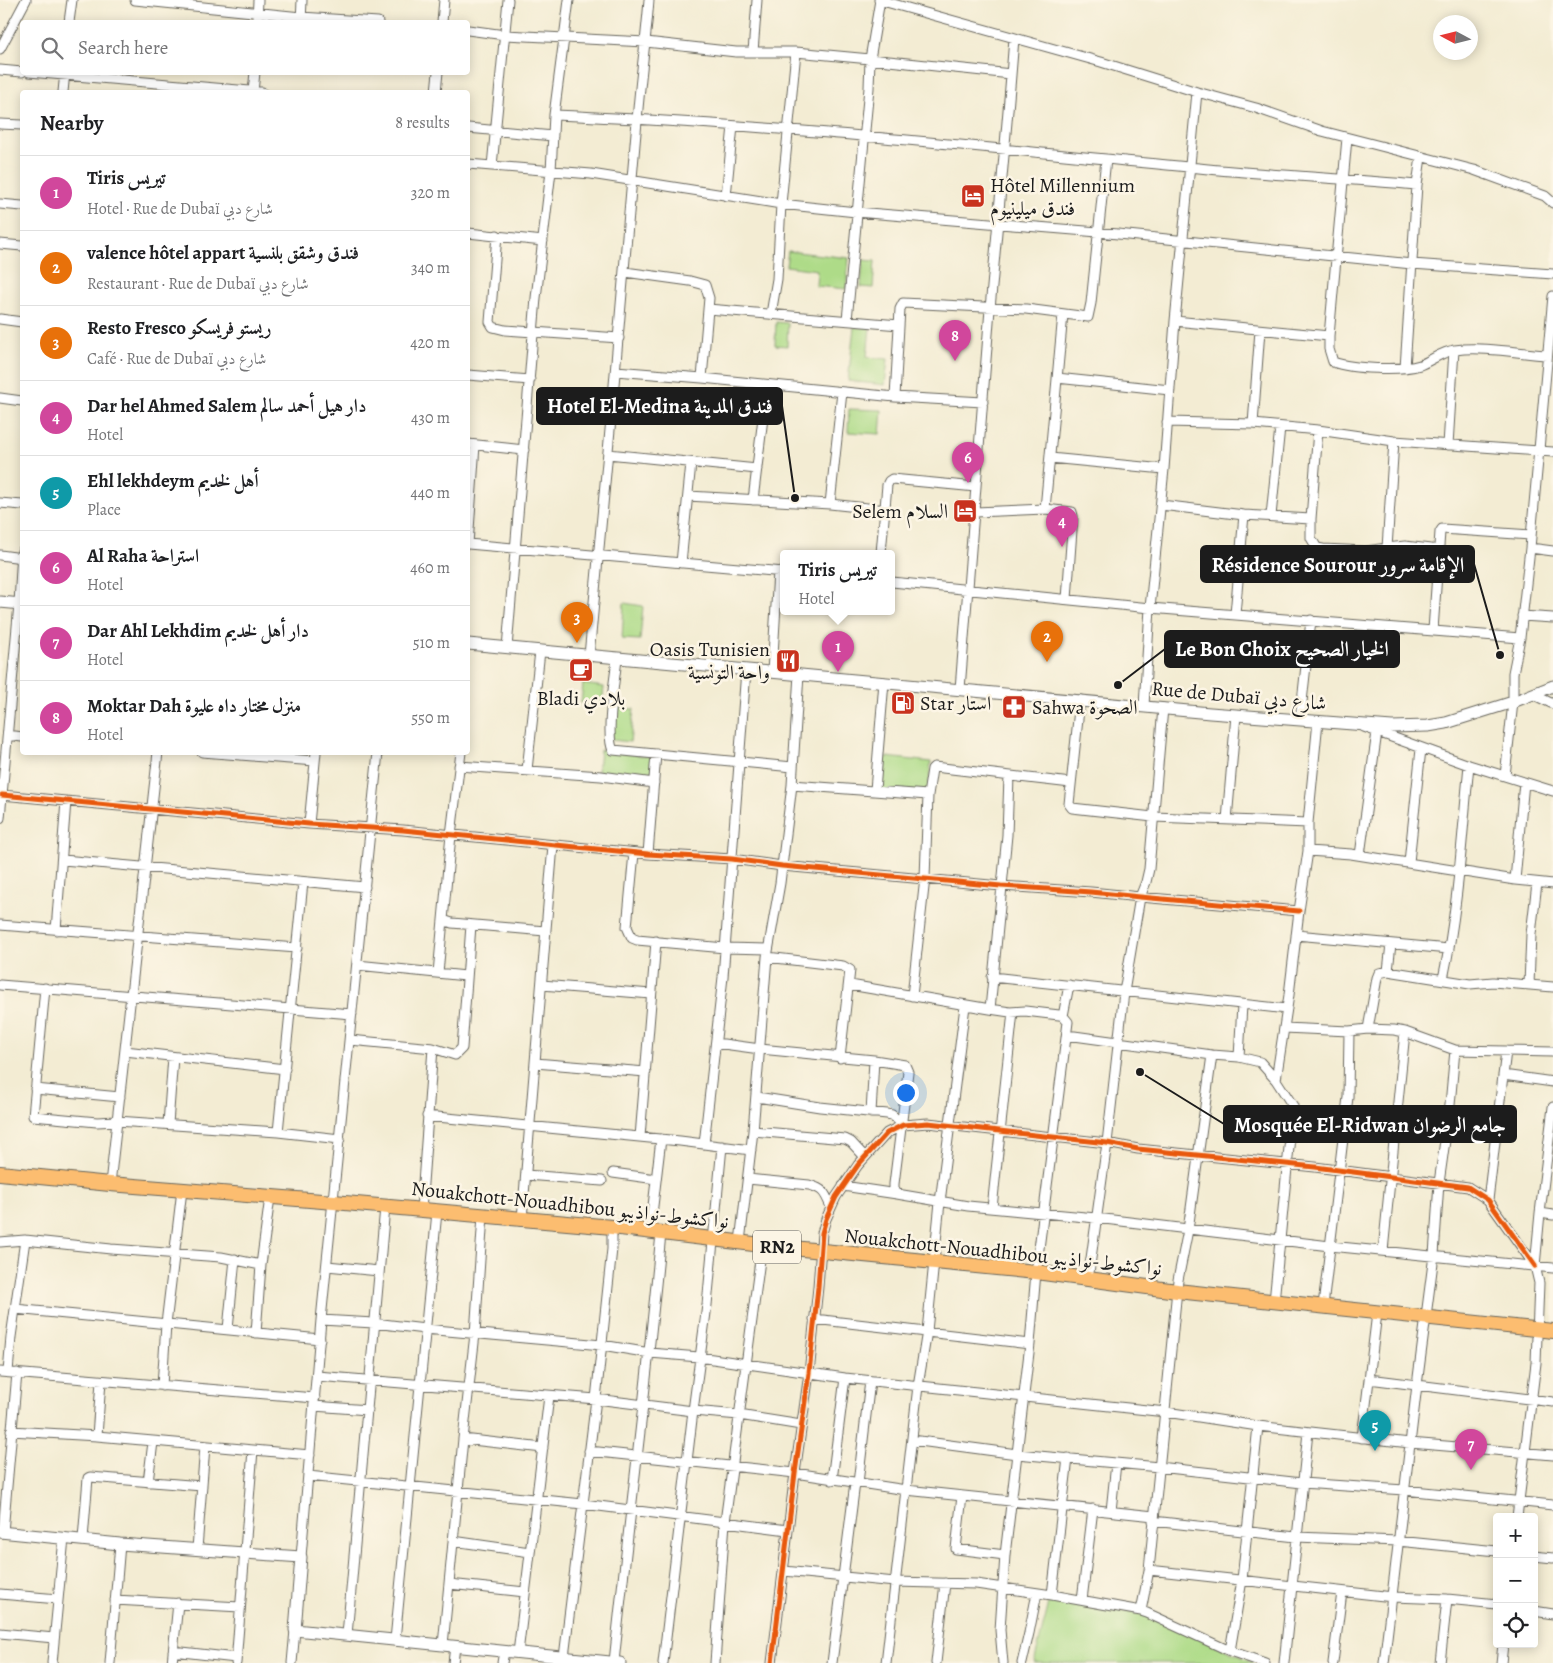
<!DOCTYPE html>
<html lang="en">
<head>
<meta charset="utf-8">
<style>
	body { margin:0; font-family:Alegreya,Amiri,serif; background:#f6f6f6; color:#202124 }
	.controls { position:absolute; right:15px; bottom:15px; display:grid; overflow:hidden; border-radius:5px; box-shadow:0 2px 12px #0003 }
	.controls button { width:45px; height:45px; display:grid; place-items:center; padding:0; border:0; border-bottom:1px solid #e0e0e0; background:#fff; color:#202124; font:25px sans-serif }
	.compass { position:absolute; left:1433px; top:15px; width:45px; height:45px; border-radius:50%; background:#fff; box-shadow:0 2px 12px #0003; rotate:277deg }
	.you { position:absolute; left:905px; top:1092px; width:18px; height:18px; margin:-12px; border:4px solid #fff; border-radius:50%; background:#1a73e8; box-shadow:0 0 0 8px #1a73e833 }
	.badge { display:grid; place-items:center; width:32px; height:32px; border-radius:50%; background:#0b8043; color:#fff; font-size:16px; font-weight:700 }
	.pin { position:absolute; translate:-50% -41px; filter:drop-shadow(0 1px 2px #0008) }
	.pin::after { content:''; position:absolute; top:26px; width:18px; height:15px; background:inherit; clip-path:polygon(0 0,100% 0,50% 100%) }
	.popup { position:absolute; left:780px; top:550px; width:115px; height:65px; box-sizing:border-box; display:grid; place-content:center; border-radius:5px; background:#fff; filter:drop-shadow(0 1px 4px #0005); font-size:16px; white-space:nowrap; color:#757577 }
	.popup b { font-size:19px; color:#202124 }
	.popup::after { content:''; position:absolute; left:50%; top:100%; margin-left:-10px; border:10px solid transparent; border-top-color:#fff }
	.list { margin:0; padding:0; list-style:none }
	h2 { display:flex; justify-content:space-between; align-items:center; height:65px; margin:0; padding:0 20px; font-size:21px }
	h2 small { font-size:16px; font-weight:400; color:#757577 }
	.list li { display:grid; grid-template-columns:32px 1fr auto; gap:15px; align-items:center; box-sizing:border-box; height:75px; padding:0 20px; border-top:1px solid #e0e0e0 }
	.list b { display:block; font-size:19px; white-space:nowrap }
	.list p { margin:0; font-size:16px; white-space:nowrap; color:#757577 }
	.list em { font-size:16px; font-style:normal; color:#757577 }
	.icon { flex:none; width:28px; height:28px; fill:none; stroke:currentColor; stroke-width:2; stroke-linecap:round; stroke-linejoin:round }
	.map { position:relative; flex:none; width:1553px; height:1663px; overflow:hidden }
	.search { position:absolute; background:#fff; box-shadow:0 2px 12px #0003; left:20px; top:20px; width:450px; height:55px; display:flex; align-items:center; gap:12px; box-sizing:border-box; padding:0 18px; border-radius:5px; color:#757577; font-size:19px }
	.panel { position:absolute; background:#fff; box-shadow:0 2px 12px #0003; left:20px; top:90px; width:450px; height:665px; border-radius:5px }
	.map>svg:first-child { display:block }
	.green { fill:#aedb88; stroke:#657c52 }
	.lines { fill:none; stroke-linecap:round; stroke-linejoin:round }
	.minor-casing { stroke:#67655c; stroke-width:11 }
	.tertiary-casing { stroke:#67655c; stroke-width:13 }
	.trunk-casing { stroke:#67655c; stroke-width:16 }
	.minor { stroke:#fff; stroke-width:9 }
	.tertiary { stroke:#fff; stroke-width:11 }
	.trunk { stroke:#fcbd6f; stroke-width:14 }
	.cycleway-casing { stroke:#fcf5e5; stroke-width:8 }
	.cycleway { stroke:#e8590c; stroke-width:5 }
	.labels { text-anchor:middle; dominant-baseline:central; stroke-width:5; stroke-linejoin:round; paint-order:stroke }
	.shield { fill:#fcf5e5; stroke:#5f5d58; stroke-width:1 }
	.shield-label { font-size:19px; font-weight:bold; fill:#1c1c1c }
	.poi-label { font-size:20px; fill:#1c1c1c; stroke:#fcf5e5; text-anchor:start }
	.street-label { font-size:20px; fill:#1c1c1c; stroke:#fcf5e5 }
	.leader { fill:none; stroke:#1c1c1c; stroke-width:2 }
	.callout-dot { fill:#1c1c1c; stroke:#fcf5e5; stroke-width:2 }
	.callout { fill:#1c1c1c; stroke:#1c1c1c; stroke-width:2 }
	.callout-label { font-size:21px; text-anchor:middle; font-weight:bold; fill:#fff }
</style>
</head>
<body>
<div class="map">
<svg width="1553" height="1663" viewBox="0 0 1553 1663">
	<rect width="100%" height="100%" fill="#fcf5e5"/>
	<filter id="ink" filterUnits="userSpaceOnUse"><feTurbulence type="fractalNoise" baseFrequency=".02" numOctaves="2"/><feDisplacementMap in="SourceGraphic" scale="10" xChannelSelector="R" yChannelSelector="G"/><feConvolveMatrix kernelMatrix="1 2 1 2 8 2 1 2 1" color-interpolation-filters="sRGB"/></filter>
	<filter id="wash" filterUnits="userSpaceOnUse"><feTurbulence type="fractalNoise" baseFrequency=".0096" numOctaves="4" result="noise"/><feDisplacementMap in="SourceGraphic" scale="20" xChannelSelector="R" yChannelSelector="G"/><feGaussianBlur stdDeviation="1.12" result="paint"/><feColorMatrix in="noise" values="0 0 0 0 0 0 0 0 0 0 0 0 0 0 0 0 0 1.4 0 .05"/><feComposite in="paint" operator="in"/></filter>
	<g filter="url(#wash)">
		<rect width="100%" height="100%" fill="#f3ecd3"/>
		<path class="green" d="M788,251L849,258L846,289L816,286L817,270L786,266Z
			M863,260L875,261L873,288L861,287Z
			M776,322L788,323L787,346L775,345Z
			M854,327L870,328L867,357L888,359L885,385L848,381Z
			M849,409L882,410L880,434L848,432Z
			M624,603L643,606L640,640L622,639Z
			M583,684L604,687L602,705L581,703Z
			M615,708L634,709L630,742L612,740Z
			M600,750L654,757L652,779L598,771Z
			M878,756L931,762L928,792L877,790Z
			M1050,1599L1148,1615L1255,1663H1034Z"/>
	</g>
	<g filter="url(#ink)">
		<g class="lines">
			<defs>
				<path id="minor" d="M135,0L301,17L378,22
					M879,0L1101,62L1197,92L1256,108L1322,131L1474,170L1545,196L1553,203
					M69,22L72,0
					M257,22L258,0
					M301,22L302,0
					M442,22L444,0
					M468,30L505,35L646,42L736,52H796L870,59L1011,74
					M0,49L26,0
					M753,52L757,0
					M0,70L22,72
					M29,72L262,92
					M63,92L65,72
					M253,92L255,72
					M436,92L438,72
					M554,115C766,124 977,147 1188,167C1264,175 1341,178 1417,185L1421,157
					M0,124L22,125
					M468,128L553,136
					M1347,138L1329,336V349L1333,362C1352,369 1401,371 1420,365C1432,360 1443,351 1455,350C1482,346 1519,353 1547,355
					M468,164L591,174L781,204L856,212L1098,232L1412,264L1553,274
					M492,166L508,0
					M726,196L733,126
					M0,204L22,206
					M468,233L543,241
					M497,235L490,322L493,327L505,330L619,338
					M0,244L22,246
					M625,272L690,281L705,285L709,298L702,378
					M708,309L899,325
					M771,314L777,279L781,204L796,52
					M0,319L22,322
					M847,320L869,88L870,59L880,0
					M1175,321L1329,336
					M1405,368L1417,185
					M616,371L702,378L895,397L983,402
					M468,375L530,380
					M1057,378L1170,390
					M895,397L900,309L903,303L1026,309L1088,317L1091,303L1106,159
					M0,398L22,401
					M1167,422L1253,424L1318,430L1394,441L1553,452
					M1253,424L1260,330
					M1318,430L1311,519V538L1317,548L1323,549L1366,551L1387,548L1394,441
					M468,444L524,450
					M1448,445L1454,350
					M608,454L757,469
					M1050,458L1164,469
					M688,496L830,504L886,510
					M753,500L767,385
					M0,503L22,505
					M830,504L842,392
					M1161,505L1244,515L1311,519
					M1045,509L1063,314
					M975,512L1045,509L1072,512L1073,516L1067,599
					M1271,516L1280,427
					M468,544L784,572
					M468,544L475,445
					M1387,548L1405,546L1439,550
					M1530,548L1553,551
					M881,553L887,485L889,481L892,479L976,487
					M0,555L22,558
					M681,563L691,463
					M892,582L1150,608L1520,638
					M1235,614L1244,515
					M1522,616L1553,618
					M1433,630L1440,532L1442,529L1531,535
					M507,648L536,298L551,171L554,115L569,0
					M589,656C606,478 622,299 637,121C640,80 646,40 649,0
					M617,659C615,678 605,736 613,750L793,767
					M772,672L778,572
					M960,689C970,563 979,436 990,309C998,219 1007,129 1014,38
					M1532,694L1553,704
					M1080,700L1069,804L1072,808L1153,817L1308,823
					M1144,706L1150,608L1164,469L1175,321L1197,92
					M1300,720L1311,620
					M1364,727L1469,765L1553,791
					M8,735L22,737
					M202,752L315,761
					M459,766L601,776L654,783
					M527,770L540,651
					M1505,776L1513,702V673L1520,638L1530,548L1553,296
					M792,785L928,795
					M875,790L884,682
					M2,795L309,824L403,830L648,854L732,859L782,866L1001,886L1091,892L1140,897L1299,911
					M0,818L19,604L22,551
					M1227,820L1236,715
					M309,824L316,752
					M1308,851L1351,854L1515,880L1553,884
					M634,853L627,927L632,938L637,940L725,948L768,949
					M648,854L656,754
					M1360,855L1377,732
					M63,860L365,887
					M1409,862L1421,749
					M1515,880L1524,782
					M443,920L452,923L545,931
					M0,925L297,948
					M56,930L66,801
					M1296,935L1449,949
					M767,957L843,966L850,970L840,1058
					M357,965L466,976
					M1388,971L1391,944
					M438,973L451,835L461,752
					M992,977L1287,1009
					M1443,979C1458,909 1462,837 1469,765
					M0,985L352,1014
					M542,985L651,994
					M850,985L990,1009L1010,1012L1025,1011L1059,1015L1063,1016L1068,1022L1036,1272L1030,1344L1005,1555L1000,1630L1003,1663
					M1529,985L1531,934L1537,883
					M45,988L33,1116L97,1122L117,1121L278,1132L340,1139
					M912,996L925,878L928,795L932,769L934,767L1071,783
					M990,1009L1007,835L1009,776
					M1063,1016L1069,985
					M1284,1028L1349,1031L1368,1029L1394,1030L1405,1032L1455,1050L1553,1052
					M1368,1029L1377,978L1379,973L1388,971L1470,984L1493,982L1553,987
					M1067,1035L1212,1055L1239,1057L1260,1062L1276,1080L1293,1106L1274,1302
					M350,1040L433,1048L455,1055L462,1048L471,925
					M716,1043L760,1049L874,1060L905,1065L908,1072L894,1184V1189L897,1194L968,1206L1096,1218L1330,1246L1553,1268
					M125,1051L285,1069
					M1212,1055L1188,1230L1178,1280L1149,1570L1141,1611L1147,1613L1230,1651L1265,1663
					M1239,1057L1242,1005
					M535,1063L646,1072
					M1503,1075L1553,1082
					M1276,1080L1289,995L1299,911L1308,851V823L1318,721
					M35,1089L120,1097
					M757,1097L820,1107L887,1114L892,1115L903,1125
					M871,1113L874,1060
					M427,1116L680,1141L751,1150
					M168,1124L173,1057
					M753,1131L845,1139L851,1142L865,1157
					M278,1132L303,882
					M640,1137L656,941
					M704,1144L723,977L746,670
					M613,1173L656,1179
					M526,1175L602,1181
					M748,1179L809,1185C824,1189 825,1193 831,1207
					M110,1184L158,752
					M843,1186L897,1194
					M1488,1200L1506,1051
					M992,1208L1013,1012
					M421,1210L433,1048
					M1540,1213L1553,1215
					M522,1219L553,845
					M650,1231L661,1139
					M0,1242L25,1240L111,1249L221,1257L261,1265
					M740,1242L753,1131L767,957L780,883L792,785L799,674
					M1383,1251L1405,1032
					M327,1266L379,1271
					M1088,1280L1107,1143L1124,992L1140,897L1146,882L1149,869L1163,708
					M1323,1306L1348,1097L1349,1031
					M15,1309L320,1339
					M814,1319L1030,1344
					M321,1320L374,1323L425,1329L602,1345L650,1353L699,1357L845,1378L1166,1412L1258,1426L1410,1443L1553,1455
					M228,1329L235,1259
					M256,1333L261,1265L270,1197
					M0,1372L315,1398
					M8,1372L11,1337L25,1240
					M317,1376L596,1399L693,1411L739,1415L801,1425
					M1369,1379L1553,1402
					M162,1386L166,1324L182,1190
					M314,1406L368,1410
					M11,1431L97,1436L310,1455
					M97,1436L101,1381
					M1362,1438L1377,1313
					M463,1439L543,1448
					M912,1440L1017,1454L1159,1467L1302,1483L1404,1490L1553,1505
					M589,1451L795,1473L906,1490L1154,1516
					M308,1476L583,1504L788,1530
					M832,1480L845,1378
					M148,1482L153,1442
					M858,1483L870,1381
					M962,1496L956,1549L1005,1555
					M1111,1511L1116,1463
					M1517,1517L1536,1363L1539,1283L1535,1266L1540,1213L1553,1107
					M1153,1521L1296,1537L1398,1541L1497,1551
					M3,1532L17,1373
					M83,1539L88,1478L90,1477L202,1486
					M453,1541L530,1552
					M197,1549L205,1446
					M1534,1556L1553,1558
					M301,1557L321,1320L378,752
					M1149,1570L1393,1597L1447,1599L1497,1604
					M784,1571L895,1582L976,1584L1052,1595L1141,1611
					M449,1584L525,1592
					M0,1594L58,1599
					M1052,1595L1068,1458
					M115,1600L240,1607
					M1082,1600L1093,1509
					M1534,1611L1553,1614
					M0,1633L54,1638
					M347,1635L385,1207
					M395,1640L437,1212
					M443,1645L463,1439L475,1334L483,1215
					M173,1651L236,1658
					M1230,1651L1242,1580L1258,1426
					M518,1653L549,1396
					M564,1657L596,1399L612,1249V1227
					M614,1662C629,1519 648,1376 661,1233
					M52,1663L64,1538
					M110,1663L120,1544
					M172,1663L178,1603
					M236,1663L253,1450
					M292,1663L295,1630
					M453,1663L455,1646
					M502,1663L504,1651
					M663,1663L693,1411L707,1305L722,1146
					M715,1663L725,1522L762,1245
					M772,1663L795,1473L809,1373L818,1287L822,1233L826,1219L836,1197L858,1165L887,1133L903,1125L928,1123L1107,1143L1138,1149L1315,1167L1468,1187L1488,1200L1535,1266
					M832,1663L855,1483
					M886,1663L918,1386L927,1331L940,1202L965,1006
					M936,1663L945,1583
					M1022,1663L1029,1633L1037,1593
					M1284,1663L1308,1432
					M1333,1663L1342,1592
					M1384,1663L1417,1385L1434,1255L1439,1183L1450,1105L1455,1050
					M1440,1663L1447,1599
					M1501,1663L1503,1644"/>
				<path id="tertiary" d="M0,602L22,604
					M468,644L1210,713L1392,727L1428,726L1446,723L1513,702L1553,686
					M0,1532L120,1544L301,1557L295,1630L620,1663"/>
				<path id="trunk" d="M0,1173L110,1184L334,1202L612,1227L762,1245L1036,1272L1177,1291L1553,1331"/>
			</defs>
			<use href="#minor" class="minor-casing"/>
			<use href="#tertiary" class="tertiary-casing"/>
			<use href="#trunk" class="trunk-casing"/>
			<use href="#minor" class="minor"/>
			<use href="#tertiary" class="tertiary"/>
			<use href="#trunk" class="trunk"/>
			<defs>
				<path id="cycleway" d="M2,795L309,824L403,830L648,854L732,859L782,866L1001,886L1091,892L1140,897L1299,911
					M772,1663L795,1473L809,1373L818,1287L822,1233L826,1219L836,1197L858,1165L887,1133L903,1125L928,1123L1107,1143L1138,1149L1315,1167L1468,1187L1488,1200L1535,1266"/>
			</defs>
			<use href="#cycleway" class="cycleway-casing"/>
			<use href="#cycleway" class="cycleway"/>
		</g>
	</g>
	<defs>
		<symbol id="hotel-square" viewBox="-11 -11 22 22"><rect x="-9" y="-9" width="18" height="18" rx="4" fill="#c8321e" stroke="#fcf5e5"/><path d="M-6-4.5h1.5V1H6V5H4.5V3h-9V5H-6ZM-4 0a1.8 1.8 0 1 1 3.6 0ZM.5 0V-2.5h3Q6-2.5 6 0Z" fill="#fff"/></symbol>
		<symbol id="restaurant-square" viewBox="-11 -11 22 22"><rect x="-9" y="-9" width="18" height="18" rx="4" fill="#c8321e" stroke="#fcf5e5"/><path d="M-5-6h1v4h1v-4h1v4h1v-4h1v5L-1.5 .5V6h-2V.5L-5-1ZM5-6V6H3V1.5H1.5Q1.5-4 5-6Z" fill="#fff"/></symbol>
		<symbol id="cafe-square" viewBox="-11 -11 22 22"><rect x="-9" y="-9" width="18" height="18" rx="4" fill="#c8321e" stroke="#fcf5e5"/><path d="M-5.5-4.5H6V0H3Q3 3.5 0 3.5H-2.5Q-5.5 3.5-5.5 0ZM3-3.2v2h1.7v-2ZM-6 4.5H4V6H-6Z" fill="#fff"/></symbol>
		<symbol id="fuel-square" viewBox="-11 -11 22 22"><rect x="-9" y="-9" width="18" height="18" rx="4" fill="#c8321e" stroke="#fcf5e5"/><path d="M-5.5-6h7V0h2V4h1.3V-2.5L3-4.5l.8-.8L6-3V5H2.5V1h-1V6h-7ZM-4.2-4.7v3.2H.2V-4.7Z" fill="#fff"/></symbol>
		<symbol id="pharmacy-square" viewBox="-11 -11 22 22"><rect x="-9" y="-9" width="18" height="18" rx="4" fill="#c8321e" stroke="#fcf5e5"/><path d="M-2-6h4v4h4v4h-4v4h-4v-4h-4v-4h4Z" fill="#fff"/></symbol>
	</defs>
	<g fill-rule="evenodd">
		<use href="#hotel-square" x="959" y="182" width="28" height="28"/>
		<use href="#hotel-square" x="951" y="497" width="28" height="28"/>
		<use href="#restaurant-square" x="774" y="647" width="28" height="28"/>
		<use href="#cafe-square" x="567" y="656" width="28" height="28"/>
		<use href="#fuel-square" x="889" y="689" width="28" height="28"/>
		<use href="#pharmacy-square" x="1000" y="693" width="28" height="28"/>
	</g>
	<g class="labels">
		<rect class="shield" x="753" y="1230.5" width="48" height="33" rx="4"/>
		<g class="shield-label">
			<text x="777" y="1247">RN2</text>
		</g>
		<g class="poi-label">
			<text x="990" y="185">Hôtel Millennium<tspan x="990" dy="23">فندق ميلينيوم</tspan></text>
			<text x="948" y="511" text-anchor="end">Selem السلام</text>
			<text x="770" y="649" text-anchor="end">Oasis Tunisien<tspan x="770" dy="23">واحة التونسية</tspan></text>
			<text x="581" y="698" text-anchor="middle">Bladi بلادي</text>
			<text x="920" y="703">Star استار</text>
			<text x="1032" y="707">Sahwa الصحوة</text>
		</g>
		<g class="street-label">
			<text transform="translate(1239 696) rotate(5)">Rue de Dubaï شارع دبي</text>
			<text transform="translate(570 1205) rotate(6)">Nouakchott-Nouadhibou نواكشوط-نواذيبو</text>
			<text transform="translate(1003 1252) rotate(6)">Nouakchott-Nouadhibou نواكشوط-نواذيبو</text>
		</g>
	</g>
	<path class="leader" d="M795 498L782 406M1500 655L1474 564M1118 685L1165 649M1140 1072L1224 1124"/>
	<g class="callout-dot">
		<circle cx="795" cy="498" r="5"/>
		<circle cx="1500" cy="655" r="5"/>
		<circle cx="1118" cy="685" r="5"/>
		<circle cx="1140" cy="1072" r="5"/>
	</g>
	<g class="callout">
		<rect x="537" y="388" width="245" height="36" rx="5"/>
		<rect x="1201" y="546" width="273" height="36" rx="5"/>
		<rect x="1165" y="631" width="234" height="36" rx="5"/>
		<rect x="1224" y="1106" width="292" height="36" rx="5"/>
	</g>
	<g class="callout-label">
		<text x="660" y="413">Hotel El-Medina فندق المدينة</text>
		<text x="1338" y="572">Résidence Sourour الإقامة سرور</text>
		<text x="1282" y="656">Le Bon Choix الخيار الصحيح</text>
		<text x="1370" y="1132">Mosquée El-Ridwan جامع الرضوان</text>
	</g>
</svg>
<div class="controls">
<button>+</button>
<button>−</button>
<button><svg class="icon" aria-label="locate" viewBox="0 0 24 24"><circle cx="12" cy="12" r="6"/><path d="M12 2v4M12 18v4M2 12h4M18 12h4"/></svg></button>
</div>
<svg class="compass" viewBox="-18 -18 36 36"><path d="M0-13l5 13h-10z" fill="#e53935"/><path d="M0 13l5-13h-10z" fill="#757577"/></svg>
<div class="you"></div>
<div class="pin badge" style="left:838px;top:672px;background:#d1479c">1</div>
<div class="popup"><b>Tiris تيريس</b>Hotel</div>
<div class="pin badge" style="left:1047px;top:662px;background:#e8710a">2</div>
<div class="pin badge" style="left:577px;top:643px;background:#e8710a">3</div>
<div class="pin badge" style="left:1062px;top:547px;background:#d1479c">4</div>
<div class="pin badge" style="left:1375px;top:1451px;background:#0f9aa8">5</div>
<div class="pin badge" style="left:968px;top:483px;background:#d1479c">6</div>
<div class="pin badge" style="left:1471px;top:1470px;background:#d1479c">7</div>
<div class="pin badge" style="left:955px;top:361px;background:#d1479c">8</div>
<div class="search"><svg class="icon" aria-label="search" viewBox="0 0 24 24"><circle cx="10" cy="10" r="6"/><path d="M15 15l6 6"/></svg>Search here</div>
<section class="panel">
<h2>Nearby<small>8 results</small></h2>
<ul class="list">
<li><span class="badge" style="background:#d1479c">1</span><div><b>Tiris تيريس</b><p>Hotel · Rue de Dubaï شارع دبي</p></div><em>320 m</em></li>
<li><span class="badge" style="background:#e8710a">2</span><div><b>valence hôtel appart فندق وشقق بلنسية</b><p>Restaurant · Rue de Dubaï شارع دبي</p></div><em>340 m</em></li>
<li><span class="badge" style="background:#e8710a">3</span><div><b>Resto Fresco ريستو فريسكو</b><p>Café · Rue de Dubaï شارع دبي</p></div><em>420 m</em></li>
<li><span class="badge" style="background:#d1479c">4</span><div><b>Dar hel Ahmed Salem دار هيل أحمد سالم</b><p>Hotel</p></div><em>430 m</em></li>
<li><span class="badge" style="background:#0f9aa8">5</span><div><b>Ehl lekhdeym أهل لخديم</b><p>Place</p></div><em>440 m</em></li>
<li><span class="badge" style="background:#d1479c">6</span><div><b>Al Raha استراحة</b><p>Hotel</p></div><em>460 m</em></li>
<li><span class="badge" style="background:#d1479c">7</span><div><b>Dar Ahl Lekhdim دار أهل لخديم</b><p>Hotel</p></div><em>510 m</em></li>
<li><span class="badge" style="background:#d1479c">8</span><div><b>Moktar Dah منزل مختار داه عليوة</b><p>Hotel</p></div><em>550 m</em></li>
</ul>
</section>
</div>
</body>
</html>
